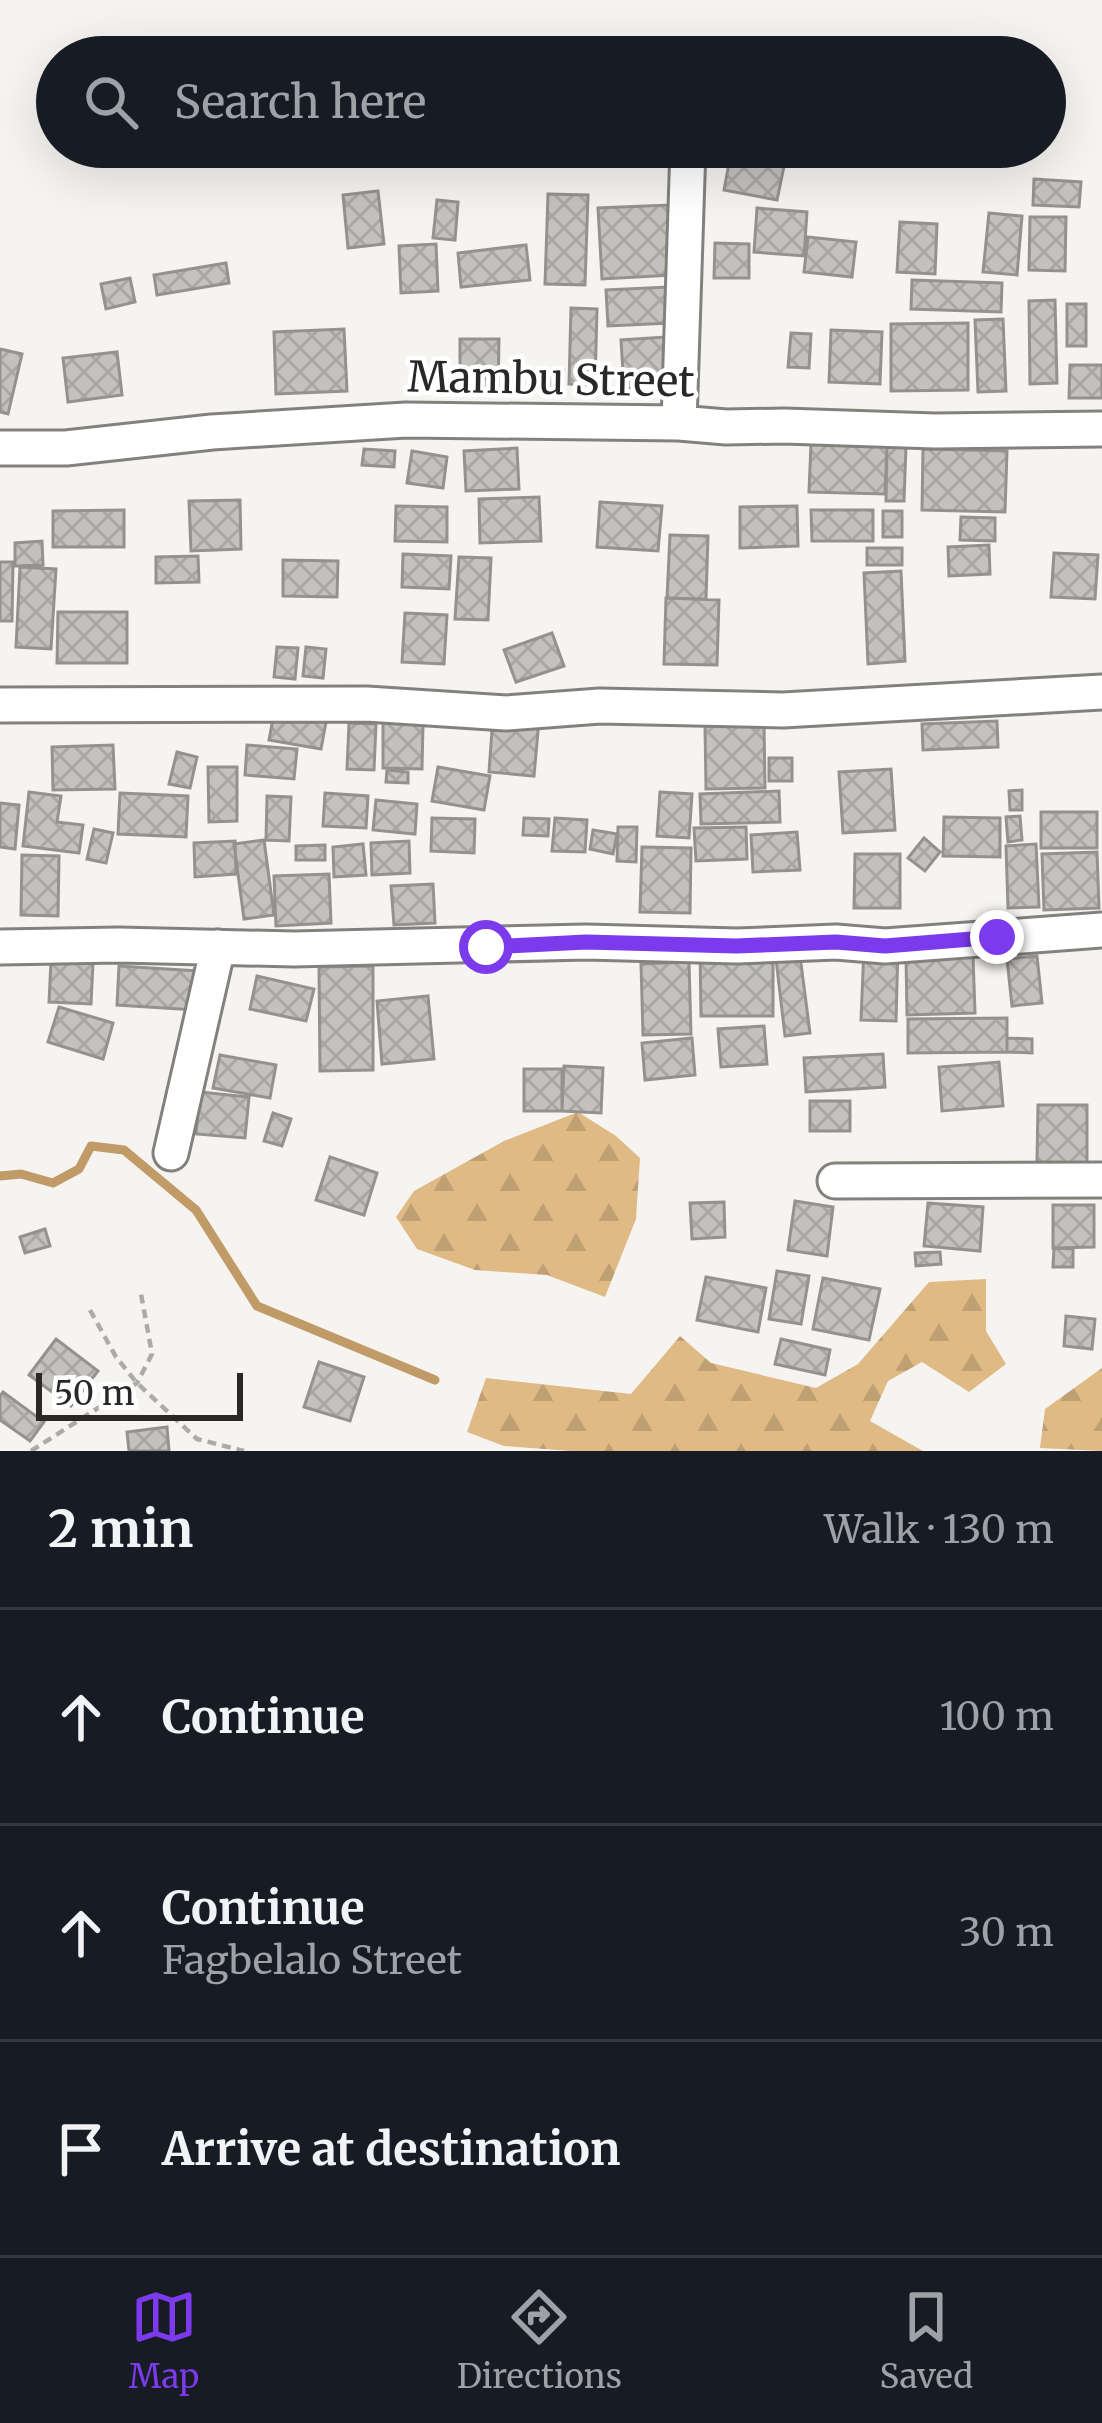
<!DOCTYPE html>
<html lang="en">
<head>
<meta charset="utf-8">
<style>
	body { margin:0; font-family:Merriweather,serif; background:#20242c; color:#f1f3f6 }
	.scale { position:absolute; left:36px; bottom:30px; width:207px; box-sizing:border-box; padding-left:12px; border:6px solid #292827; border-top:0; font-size:33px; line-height:42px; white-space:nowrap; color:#292827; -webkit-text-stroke:9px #fff; paint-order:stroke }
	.stop { position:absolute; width:36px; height:36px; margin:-27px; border:9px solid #7c3aed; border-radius:50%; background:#fff }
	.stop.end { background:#7c3aed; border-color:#fff; box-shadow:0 3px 12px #0008 }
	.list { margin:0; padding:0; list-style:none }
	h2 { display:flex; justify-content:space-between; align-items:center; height:156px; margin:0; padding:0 48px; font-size:51px }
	h2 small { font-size:39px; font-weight:400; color:#9ea1a6 }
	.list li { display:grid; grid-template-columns:78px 1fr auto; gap:36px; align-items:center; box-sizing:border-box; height:216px; padding:0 48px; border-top:3px solid #363941 }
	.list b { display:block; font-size:45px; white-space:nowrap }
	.list p { margin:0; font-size:39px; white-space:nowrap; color:#9ea1a6 }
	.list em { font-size:39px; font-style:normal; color:#9ea1a6 }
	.icon { flex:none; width:66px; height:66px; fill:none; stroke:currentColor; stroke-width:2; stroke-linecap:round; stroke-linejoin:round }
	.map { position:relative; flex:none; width:1102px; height:1451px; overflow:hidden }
	.search { position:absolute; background:#171b24; box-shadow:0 12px 48px #0002; left:36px; right:36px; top:36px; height:132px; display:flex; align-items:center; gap:30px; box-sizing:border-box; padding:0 42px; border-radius:66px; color:#9ea1a6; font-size:45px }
	.sheet { height:804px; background:#171b24 }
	nav { display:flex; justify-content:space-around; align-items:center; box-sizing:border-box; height:168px; border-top:3px solid #363941; background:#171b24; font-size:33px; color:#9ea1a6 }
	nav a { display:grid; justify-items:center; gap:6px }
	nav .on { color:#7c3aed }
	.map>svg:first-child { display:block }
	.forest { fill:url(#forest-firs) }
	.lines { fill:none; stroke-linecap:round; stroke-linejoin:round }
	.stream { stroke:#c09b67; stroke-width:9 }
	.building { fill:url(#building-cross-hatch); stroke:#94928f; stroke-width:3 }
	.minor-casing { stroke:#83817e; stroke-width:39 }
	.path { stroke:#acaba8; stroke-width:4.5; stroke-dasharray:9 6; stroke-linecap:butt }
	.minor { stroke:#fff; stroke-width:33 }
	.route { stroke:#7c3aed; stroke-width:15 }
	.labels { text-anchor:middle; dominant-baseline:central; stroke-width:9; stroke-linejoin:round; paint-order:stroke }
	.street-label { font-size:42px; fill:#292827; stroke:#fff }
</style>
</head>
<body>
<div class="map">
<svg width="1102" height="1451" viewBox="0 0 1102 1451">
	<defs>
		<pattern id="forest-firs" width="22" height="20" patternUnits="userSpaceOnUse" patternTransform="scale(3)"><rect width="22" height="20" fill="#dfba85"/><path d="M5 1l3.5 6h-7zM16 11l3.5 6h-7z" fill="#bfa073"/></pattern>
		<pattern id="building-cross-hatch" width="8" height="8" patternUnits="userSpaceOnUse" patternTransform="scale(3)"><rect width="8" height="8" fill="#c4c2be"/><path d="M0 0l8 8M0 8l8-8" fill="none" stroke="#a8a7a3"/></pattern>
	</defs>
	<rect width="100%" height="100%" fill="#f6f4f1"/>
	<path class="forest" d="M578,1112L616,1136L640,1158L636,1219L605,1297L547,1275L475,1270L417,1249L396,1217L414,1191L504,1141Z
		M986,1279V1331L1006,1364L969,1392L922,1362L888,1381L870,1421L923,1451H571L504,1446L467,1432L486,1378L631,1394L680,1336L711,1363L816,1388L858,1364L929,1282Z
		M1102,1368V1451L1040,1448L1045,1409Z"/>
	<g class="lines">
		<path class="stream" d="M0,1176L21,1174L53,1183L79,1169L91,1146L124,1150L196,1210L257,1306L435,1380"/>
	</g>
	<path class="building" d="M732,147H788L777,200L724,190Z
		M1034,179L1081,182L1079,207L1033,205Z
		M378,191L384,244L348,248L343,195Z
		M548,194L588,195L585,285L545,284Z
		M437,200L458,202L455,240L433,238Z
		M669,205L672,275L602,279L598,208Z
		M757,208L807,212L804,256L754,252Z
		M989,213L1022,216L1017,275L983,272Z
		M1030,217H1066L1065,271L1029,270Z
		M900,222L937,224L935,274L897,272Z
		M808,237L856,242L852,277L804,272Z
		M715,243L749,244V278H714Z
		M436,244L438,291L401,293L399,246Z
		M526,245L530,280L461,287L458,253Z
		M226,263L229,283L157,295L154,275Z
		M130,278L135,302L106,309L101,284Z
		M912,280L1002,283L1001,312L911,309Z
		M668,287L670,323L608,326L606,290Z
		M1055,300L1057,383L1030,384L1029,301Z
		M1067,304H1086V346H1067Z
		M571,308L597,309L595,385L569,384Z
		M1003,319L1006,391L978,392L975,320Z
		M968,323V390L891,391V324Z
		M344,329L347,391L276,394L274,332Z
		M831,330L882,332L880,384L829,382Z
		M791,333L811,334L809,368L788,367Z
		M665,337L667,387L624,389L621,340Z
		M460,339H499L498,392H460Z
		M0,349L22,354L8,414L0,412Z
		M117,352L122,395L68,402L63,358Z
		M1070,365H1102V398H1069Z
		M542,369L563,370L562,389H541Z
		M811,443L887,445L885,494L809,492Z
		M887,445L906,446L904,501H886Z
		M517,448L519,489L466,491L464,451Z
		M364,449L395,451L394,467L362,465Z
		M923,449L1007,451L1005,512L922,510Z
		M412,451L447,457L443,488L407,483Z
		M539,497L541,541L480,543L479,499Z
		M240,500L241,549L191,551L189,501Z
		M600,502L662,506L658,551L597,547Z
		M396,506L447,507V542L395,541Z
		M797,506L798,546L740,548V507Z
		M124,510V547H53V511Z
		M811,510H873V541H812Z
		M883,511H902V537H883Z
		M961,517L995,518V541L960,540Z
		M670,535L708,536L706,599L667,598Z
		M42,541L43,565L15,566V543Z
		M989,545L990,574L949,576L948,547Z
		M867,548H902V565H867Z
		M1054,553L1098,555L1095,599L1051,597Z
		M403,554L451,556L449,589L402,587Z
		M198,556L199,582L156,583V557Z
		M459,557L491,558L488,620L455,619Z
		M283,560L338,561L337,597L283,596Z
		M0,562H13L12,621H0Z
		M20,567L56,569L51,649L16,647Z
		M901,571L905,661L868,664L864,573Z
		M666,598L719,600L717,665L664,664Z
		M58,612H127V663H57Z
		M405,613L447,615L444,664L402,662Z
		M552,633L564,666L516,682L504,650Z
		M277,647L298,648L295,679L274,677Z
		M306,647L326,649L323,678L303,676Z
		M274,713L326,722L321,749L269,740Z
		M493,716L539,720L534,776L489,772Z
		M997,721L998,747L923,750L922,724Z
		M349,723L376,724L374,770L347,769Z
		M383,723L423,724L422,769L383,768Z
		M764,725L765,788L706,789L705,726Z
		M113,745L115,789L53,790L52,747Z
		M247,745L297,749L294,779L245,775Z
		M177,752L197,757L190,788L169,784Z
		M769,758H792V781H769Z
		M208,767H237V821L209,822Z
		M438,767L490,776L484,810L432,801Z
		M891,769L895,830L843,833L839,772Z
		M387,770L408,772V783L386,782Z
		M1022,790V810H1010L1009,791Z
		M779,791L780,822L701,824L700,794Z
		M29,792L61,796L57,822L83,825L79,853L23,846Z
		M660,792L692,794L689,838L657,836Z
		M120,793L188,796L186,837L118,834Z
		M325,793L368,796L366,828L323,826Z
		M267,796L291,797L289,841L266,840Z
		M376,800L417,804L415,834L373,830Z
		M0,803L19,805L15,849L0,847Z
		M1041,812H1097V848H1041Z
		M1020,816L1022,840L1008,842L1006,817Z
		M944,817L1000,818V857L943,856Z
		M432,818L475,819L474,853L431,851Z
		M524,818L549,819L548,836L523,835Z
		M555,818L587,820L585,852L552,851Z
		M618,827H637L636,862L617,861Z
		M746,827L747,859L696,861L694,828Z
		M94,829L113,833L106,863L87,859Z
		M593,830L617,834L613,854L590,849Z
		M797,832L800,870L753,872L751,835Z
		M924,838L940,852L925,871L908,858Z
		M264,840L274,915L244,919L234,844Z
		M235,841L236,874L195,877L194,843Z
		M409,841L410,873L372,875L371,843Z
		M363,844L366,875L334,877L333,847Z
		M1036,844L1039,907L1008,908L1006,846Z
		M325,845V860H296V846Z
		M642,847L691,848L690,913L640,912Z
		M1097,852L1099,908L1044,910L1042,854Z
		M855,854H900V908H854Z
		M22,855L59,856L58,916L21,915Z
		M329,874L331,923L276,926L274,876Z
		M433,884L435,923L394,925L391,886Z
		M864,947L898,948L896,1021L861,1020Z
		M700,949H773V1016H701Z
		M800,956L810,1033L785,1036L776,959Z
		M973,956L975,1013L907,1015L906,957Z
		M1037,956L1042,1003L1012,1006L1007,959Z
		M51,961L93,963L91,1004L49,1002Z
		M689,962L691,1034L643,1035L641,964Z
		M119,966L198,971L195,1010L117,1005Z
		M373,966V1070L320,1071L319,967Z
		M257,976L314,989L306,1021L250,1009Z
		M428,996L434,1059L382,1064L377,1001Z
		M59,1007L113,1023L103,1059L48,1042Z
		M1007,1018V1052L908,1053V1019Z
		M764,1026L767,1064L721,1067L718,1029Z
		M692,1038L695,1075L645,1080L642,1043Z
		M1007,1038L1032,1039V1053L1007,1052Z
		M883,1054L885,1087L806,1092L804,1058Z
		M220,1055L276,1065L270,1098L213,1088Z
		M999,1062L1003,1106L942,1111L939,1067Z
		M564,1066L603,1068L601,1113L562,1111Z
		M524,1069H562V1111H524Z
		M200,1092L249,1097L245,1138L196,1134Z
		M810,1101H850V1131H810Z
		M1038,1105H1087V1163L1037,1162Z
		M273,1113L291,1119L282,1146L264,1141Z
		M330,1157L377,1173L364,1215L316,1200Z
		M795,1201L833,1207L827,1256L788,1250Z
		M724,1202L725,1237L692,1239L690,1203Z
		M928,1203L983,1207L980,1251L924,1246Z
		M1053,1205H1094V1247L1053,1248Z
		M45,1229L50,1246L25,1253L20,1237Z
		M1054,1248L1073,1249V1267H1053Z
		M940,1252L941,1264L916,1266L915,1253Z
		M777,1271L809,1276L801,1324L769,1319Z
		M706,1277L766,1288L758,1332L697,1320Z
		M823,1278L880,1289L869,1340L813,1329Z
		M1066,1316L1095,1319L1092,1349L1064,1346Z
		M56,1339L98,1371L71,1406L29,1375Z
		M781,1339L830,1350L825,1375L775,1364Z
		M319,1362L364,1377L350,1421L304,1407Z
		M3,1392L44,1422L30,1441L0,1420V1396Z
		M167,1427L169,1451H129L127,1432Z"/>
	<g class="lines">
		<defs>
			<path id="minor" d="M679,423L688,147
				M0,448H66L212,432L406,420L679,423L726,427L784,426L935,431L1102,429
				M0,705L367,704L506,713L600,706L783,710L1102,692
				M0,947L119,945L294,949L586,942L737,946L836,942L885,946L1102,930
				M171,1153L218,947
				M835,1181L1102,1180"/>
		</defs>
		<use href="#minor" class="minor-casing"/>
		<path class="path" d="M90,1310L116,1357L137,1383L197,1439L244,1451
			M31,1451L137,1383L152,1354L141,1294"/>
		<use href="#minor" class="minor"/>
	</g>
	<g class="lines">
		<path class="route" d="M486,947L586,942L736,946L836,942L885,946L997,937"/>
	</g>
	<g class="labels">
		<g class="street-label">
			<text transform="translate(551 379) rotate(1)">Mambu Street</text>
		</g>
	</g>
</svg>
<div class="scale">50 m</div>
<div class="stop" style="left:486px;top:947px"></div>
<div class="stop end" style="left:997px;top:937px"></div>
<div class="search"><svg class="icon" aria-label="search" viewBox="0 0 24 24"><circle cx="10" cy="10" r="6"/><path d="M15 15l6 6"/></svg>Search here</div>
</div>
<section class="sheet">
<h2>2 min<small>Walk · 130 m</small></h2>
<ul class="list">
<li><svg class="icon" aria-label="ahead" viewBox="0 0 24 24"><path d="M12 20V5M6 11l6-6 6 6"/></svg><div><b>Continue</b></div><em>100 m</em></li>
<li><svg class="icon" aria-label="ahead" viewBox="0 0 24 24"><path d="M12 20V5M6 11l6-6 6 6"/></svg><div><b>Continue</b><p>Fagbelalo Street</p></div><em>30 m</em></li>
<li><svg class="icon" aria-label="arrive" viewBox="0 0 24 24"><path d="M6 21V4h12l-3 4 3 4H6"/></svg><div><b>Arrive at destination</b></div></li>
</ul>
</section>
<nav>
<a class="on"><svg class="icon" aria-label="map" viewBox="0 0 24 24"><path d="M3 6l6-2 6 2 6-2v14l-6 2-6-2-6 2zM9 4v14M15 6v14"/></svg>Map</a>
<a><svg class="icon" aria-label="directions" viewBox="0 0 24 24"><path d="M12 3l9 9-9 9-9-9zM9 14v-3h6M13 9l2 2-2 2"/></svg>Directions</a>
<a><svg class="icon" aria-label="saved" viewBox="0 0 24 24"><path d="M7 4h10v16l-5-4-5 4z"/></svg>Saved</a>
</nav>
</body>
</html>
